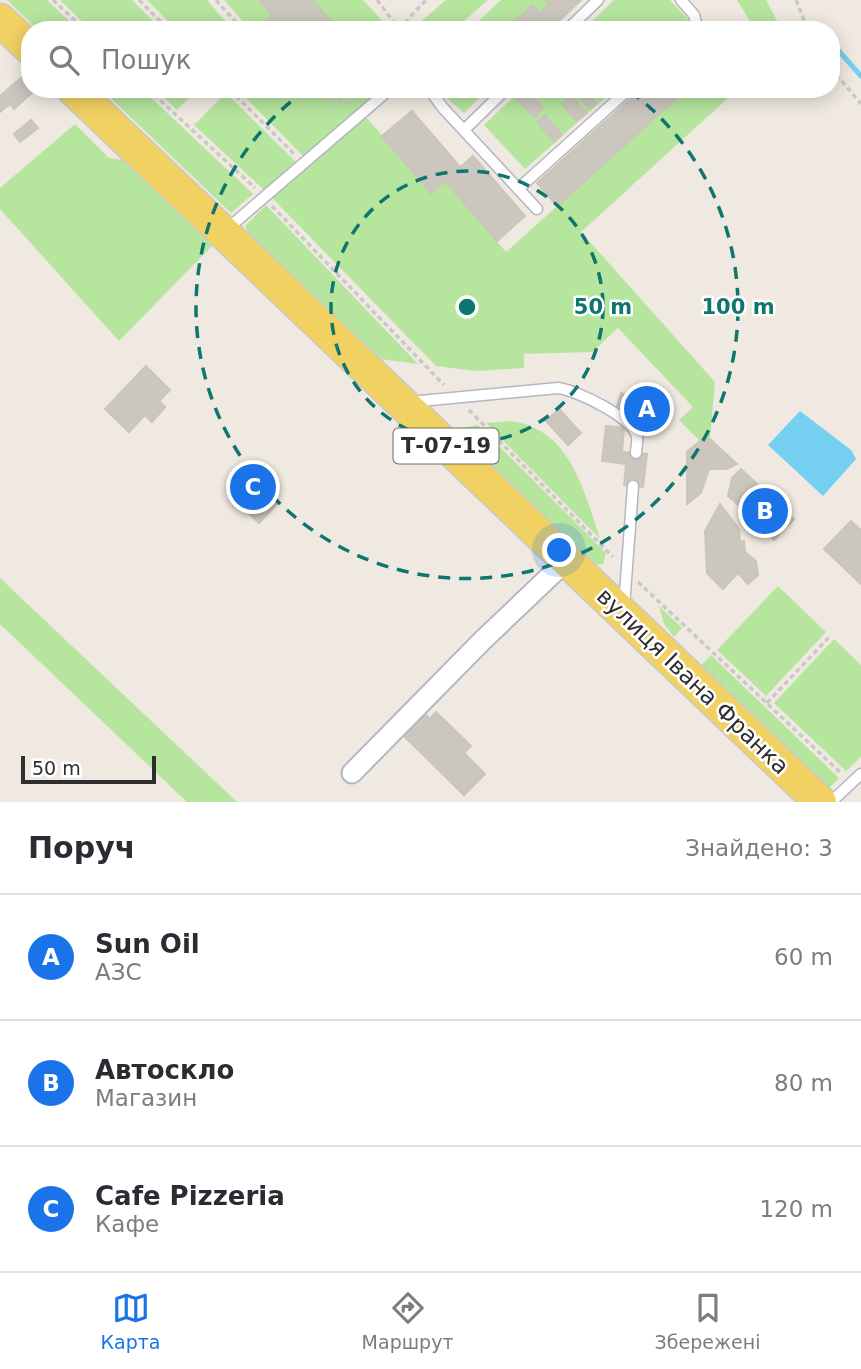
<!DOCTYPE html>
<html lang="uk">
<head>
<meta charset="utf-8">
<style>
	body { margin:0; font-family:"DejaVu Sans",sans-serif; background:#f2f2f3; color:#2b2b33 }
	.scale { position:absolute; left:21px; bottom:18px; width:135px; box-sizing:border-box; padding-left:7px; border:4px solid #2e2e2e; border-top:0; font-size:19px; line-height:24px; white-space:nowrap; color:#2e2e2e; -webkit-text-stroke:5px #fff; paint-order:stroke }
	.you { position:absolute; left:560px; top:551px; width:24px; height:24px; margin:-18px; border:5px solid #fff; border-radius:50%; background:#1a73e8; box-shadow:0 0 0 10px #1a73e833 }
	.badge { display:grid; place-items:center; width:46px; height:46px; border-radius:50%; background:#1a73e8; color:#fff; font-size:23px; font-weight:700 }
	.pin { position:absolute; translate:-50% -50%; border:4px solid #fff; box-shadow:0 2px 7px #0006 }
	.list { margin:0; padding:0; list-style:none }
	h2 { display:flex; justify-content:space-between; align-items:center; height:91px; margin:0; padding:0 28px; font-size:30px }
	h2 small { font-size:23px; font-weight:400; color:#7c7c81 }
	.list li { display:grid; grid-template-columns:46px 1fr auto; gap:21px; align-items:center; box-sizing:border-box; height:126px; padding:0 28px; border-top:2px solid #e1e1e2 }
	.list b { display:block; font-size:26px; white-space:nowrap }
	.list p { margin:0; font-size:23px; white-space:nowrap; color:#7c7c81 }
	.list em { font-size:23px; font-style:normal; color:#7c7c81 }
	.icon { flex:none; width:38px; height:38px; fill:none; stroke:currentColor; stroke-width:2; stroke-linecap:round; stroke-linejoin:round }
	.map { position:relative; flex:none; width:861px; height:802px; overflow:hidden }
	.search { position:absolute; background:#fff; box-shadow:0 4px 18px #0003; left:21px; right:21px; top:21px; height:77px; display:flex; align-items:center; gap:18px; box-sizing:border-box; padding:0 24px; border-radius:28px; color:#7c7c81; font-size:26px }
	.sheet { height:469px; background:#fff }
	nav { display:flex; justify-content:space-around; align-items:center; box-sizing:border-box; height:98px; border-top:2px solid #e1e1e2; background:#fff; font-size:19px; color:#7c7c81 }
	nav a { display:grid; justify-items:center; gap:4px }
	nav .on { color:#1a73e8 }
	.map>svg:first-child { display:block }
	.green { fill:#b6e59e }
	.water { fill:#75cff0 }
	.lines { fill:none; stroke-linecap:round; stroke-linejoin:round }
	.stream { stroke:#75cff0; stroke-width:5 }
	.building { fill:#cbc7bf; stroke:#cbc5ba; stroke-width:2 }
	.lane-casing { stroke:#b4b7c1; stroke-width:13 }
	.street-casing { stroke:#b4b7c1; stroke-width:23 }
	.primary-casing { stroke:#c9c9c9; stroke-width:35 }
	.path { stroke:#c9c9c9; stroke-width:3.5; stroke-dasharray:5 3.5; stroke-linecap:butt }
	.lane { stroke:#fff; stroke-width:10 }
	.street { stroke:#fff; stroke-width:19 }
	.primary { stroke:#f2d163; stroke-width:32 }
	.ring { fill:none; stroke:#0f766e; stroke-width:3.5; stroke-dasharray:12 9 }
	.labels { text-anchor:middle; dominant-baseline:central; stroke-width:5; stroke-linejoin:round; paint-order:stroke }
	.shield { fill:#fff; stroke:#6d6d6d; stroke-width:2 }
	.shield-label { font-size:21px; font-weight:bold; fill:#2e2e2e }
	.street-label { font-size:23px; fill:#2e2e2e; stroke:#fff }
	.centre { fill:#0f766e; stroke:#fff; stroke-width:3.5 }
	.ring-label { font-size:21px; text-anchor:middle; font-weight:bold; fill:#0f766e; stroke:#fff; stroke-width:5; stroke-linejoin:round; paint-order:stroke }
</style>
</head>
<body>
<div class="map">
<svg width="861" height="802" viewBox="0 0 861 802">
	<rect width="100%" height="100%" fill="#efe9e1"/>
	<path class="green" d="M7,0H47L79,30H38Z
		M60,0H132L162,30H91Z
		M147,0H207L233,30H177Z
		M224,0H259L273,14L257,30H251Z
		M312,0H363L391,30H340Z
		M446,0H488L454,30H411Z
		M501,0H546L550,3L539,13L531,6L507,30H469Z
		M614,0H670L691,23L682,30H583Z
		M737,0H766L782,30H753L754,28Z
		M101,89H142L253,194L231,213Z
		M155,89H198L177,110Z
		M237,89H382L303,156Z
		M436,89H483L485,92L464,113Z
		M522,89H615L525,169L484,125Z
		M687,89H738L581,232L715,382L710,439L700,441L679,420L693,407L618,328L592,352L524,354V368L475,371L436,366L272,198L366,117L431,192L445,181L506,252Z
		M226,93L296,162L264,190L194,125Z
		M75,124L109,158L123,160L212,246L119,341L0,209V188Z
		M266,205L418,364L381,359L250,237L245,226Z
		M509,421C570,427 584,491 600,539L486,423Z
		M478,425L606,553L603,564L595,565L452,430Z
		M0,578L237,802H187L0,624Z
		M778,586L826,632L766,696L717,650Z
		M659,606L682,628L674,637L664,624Z
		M834,639L861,665V757L846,771L774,703Z
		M711,655L839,778L827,790L698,669Z"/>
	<path class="water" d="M800,411L851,450L856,459L823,496L768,445Z"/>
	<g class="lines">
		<path class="stream" d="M831,42L861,76"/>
	</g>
	<path class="building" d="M259,0H312L340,30H287Z
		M546,0H581L563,17Z
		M550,3L563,17L553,27L539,13Z
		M532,5L553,27L507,30Z
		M273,14L287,30H268L263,24Z
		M23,76L30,89L35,90L14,109L10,104L0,112V96Z
		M525,89L543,108L534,117L516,98Z
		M641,89H687L557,206L537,183Z
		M583,90L596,104L590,109L577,95Z
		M571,96L587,113L577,121L562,104Z
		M412,111L460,167L431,193L382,136Z
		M545,115L562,135L554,142L537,122Z
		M31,120L38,128L20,142L14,134Z
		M473,156L525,216L497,241L445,181Z
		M146,366L170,390L159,401L165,407L152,422L145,415L129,432L105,409Z
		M647,392L664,408L646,426L630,410Z
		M621,393L640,399L630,410L617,406Z
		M559,409L581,433L568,445L546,421Z
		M606,426L624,428L622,452L647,454L643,487L624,485L626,464L602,461Z
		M710,439L737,464L726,469H709L701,493L687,504V452L700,441Z
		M741,469L756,483L736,503L728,496L732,478Z
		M248,474L278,503L259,523L229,495Z
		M756,483L794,519L774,540L736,503Z
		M720,504L739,529L740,542L744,541L745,552L756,561L758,575L748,584L738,573L723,589L707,573L705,531Z
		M851,521L861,530V584L824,549Z
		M436,712L471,746L464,753L485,774L464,795L404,736L425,714L430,719Z"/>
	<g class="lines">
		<defs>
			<path id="lane" d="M681,0L694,15L697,26L695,30
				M567,30L598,0
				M429,89L443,108L537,209
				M464,130L506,89
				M518,189L629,89
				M226,230L390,89
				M409,402L558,388C576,390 632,417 637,436C638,441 636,448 636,453
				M624,607L633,486
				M831,802L861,774"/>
			<path id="street" d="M352,773L483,640L567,560"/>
			<path id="primary" d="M0,20L30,48
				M73,89L820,802"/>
		</defs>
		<use href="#lane" class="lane-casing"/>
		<use href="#street" class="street-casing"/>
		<use href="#primary" class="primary-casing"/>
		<path class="path" d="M53,0L85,30
			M139,0L169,30
			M216,0L243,30
			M377,0L400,30
			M796,0L808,30
			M399,29L426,0
			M831,68L861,104
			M148,89L255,188
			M316,89L329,98L353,104
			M230,90L294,154
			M272,206L444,385
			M469,410L613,557
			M638,582L842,774
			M767,703L830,636"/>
		<use href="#lane" class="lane"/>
		<use href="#street" class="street"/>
		<use href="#primary" class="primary"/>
	</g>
	<g class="ring">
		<circle cx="467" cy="307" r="136"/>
		<path d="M630 91A271 271 0 1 1 304 91"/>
	</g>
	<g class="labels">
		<rect class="shield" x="393.5" y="428.5" width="105" height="35" rx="5"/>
		<g class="shield-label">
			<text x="446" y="446">Т-07-19</text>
		</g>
		<g class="street-label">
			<text transform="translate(693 681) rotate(44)">вулиця Івана Франка</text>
		</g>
	</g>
	<circle cx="467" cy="307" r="10" class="centre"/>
	<g class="ring-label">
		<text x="603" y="314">50 m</text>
		<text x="738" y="314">100 m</text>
	</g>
</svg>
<div class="scale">50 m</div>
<div class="you"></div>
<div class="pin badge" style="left:647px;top:409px">A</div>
<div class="pin badge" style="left:765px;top:511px">B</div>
<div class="pin badge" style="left:253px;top:487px">C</div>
<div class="search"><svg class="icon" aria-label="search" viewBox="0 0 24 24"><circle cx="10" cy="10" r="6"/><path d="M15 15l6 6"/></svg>Пошук</div>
</div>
<section class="sheet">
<h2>Поруч<small>Знайдено: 3</small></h2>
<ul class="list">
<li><span class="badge">A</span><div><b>Sun Oil</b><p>АЗС</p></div><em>60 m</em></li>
<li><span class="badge">B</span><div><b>Автоскло</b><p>Магазин</p></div><em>80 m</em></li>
<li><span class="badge">C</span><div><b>Cafe Pizzeria</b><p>Кафе</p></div><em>120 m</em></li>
</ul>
</section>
<nav>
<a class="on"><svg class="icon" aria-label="map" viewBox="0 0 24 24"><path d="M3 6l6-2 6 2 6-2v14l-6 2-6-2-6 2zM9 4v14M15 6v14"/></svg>Карта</a>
<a><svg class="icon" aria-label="directions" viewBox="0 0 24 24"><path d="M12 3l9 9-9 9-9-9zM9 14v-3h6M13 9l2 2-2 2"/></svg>Маршрут</a>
<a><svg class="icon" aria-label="saved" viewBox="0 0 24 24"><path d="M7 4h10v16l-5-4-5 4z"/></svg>Збережені</a>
</nav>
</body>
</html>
